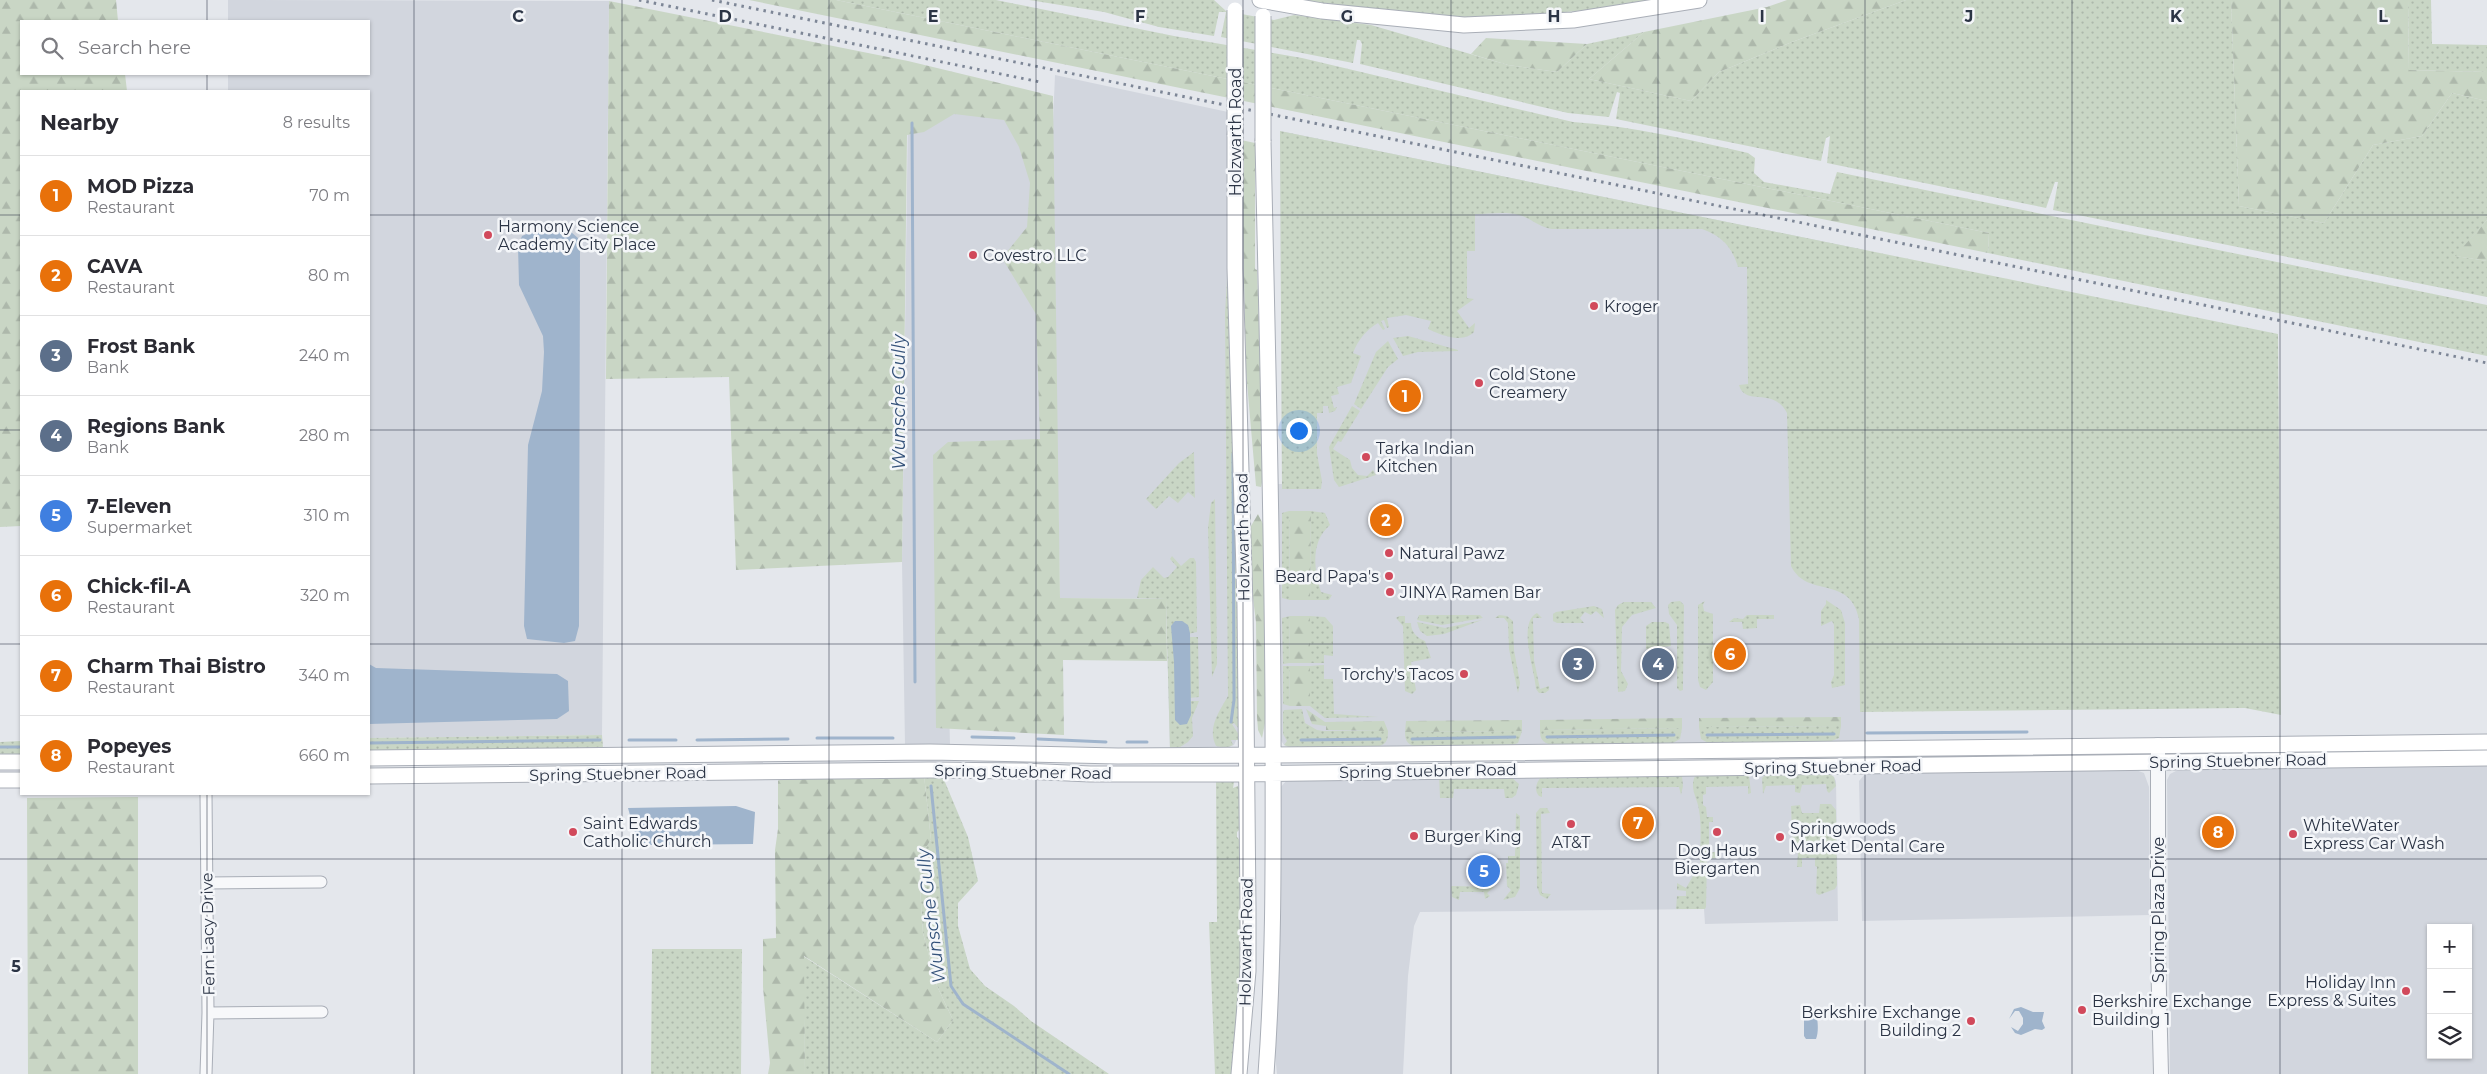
<!DOCTYPE html>
<html lang="en">
<head>
<meta charset="utf-8">
<style>
	body { margin:0; font-family:Montserrat,sans-serif; background:#f2f2f3; color:#2b2b33 }
	.controls { position:absolute; right:15px; bottom:15px; display:grid; overflow:hidden; border-radius:0px; box-shadow:0 1px 4px #0004 }
	.controls button { width:45px; height:45px; display:grid; place-items:center; padding:0; border:0; border-bottom:1px solid #e1e1e2; background:#fff; color:#2b2b33; font:25px sans-serif }
	.you { position:absolute; left:1298px; top:430px; width:18px; height:18px; margin:-12px; border:4px solid #fff; border-radius:50%; background:#1a73e8; box-shadow:0 0 0 8px #1a73e833 }
	.badge { display:grid; place-items:center; width:32px; height:32px; border-radius:50%; background:#d1495b; color:#fff; font-size:16px; font-weight:700 }
	.pin { position:absolute; translate:-50% -50%; border:2px solid #fff; box-shadow:0 1px 5px #0006 }
	.list { margin:0; padding:0; list-style:none }
	h2 { display:flex; justify-content:space-between; align-items:center; height:65px; margin:0; padding:0 20px; font-size:21px }
	h2 small { font-size:16px; font-weight:400; color:#7c7c81 }
	.list li { display:grid; grid-template-columns:32px 1fr auto; gap:15px; align-items:center; box-sizing:border-box; height:80px; padding:0 20px; border-top:1px solid #e1e1e2 }
	.list b { display:block; font-size:19px; white-space:nowrap }
	.list p { margin:0; font-size:16px; white-space:nowrap; color:#7c7c81 }
	.list em { font-size:16px; font-style:normal; color:#7c7c81 }
	.icon { flex:none; width:28px; height:28px; fill:none; stroke:currentColor; stroke-width:2; stroke-linecap:round; stroke-linejoin:round }
	.map { position:relative; flex:none; width:2487px; height:1074px; overflow:hidden }
	.search { position:absolute; background:#fff; box-shadow:0 1px 4px #0004; left:20px; top:20px; width:350px; height:55px; display:flex; align-items:center; gap:12px; box-sizing:border-box; padding:0 18px; border-radius:0px; color:#7c7c81; font-size:19px }
	.panel { position:absolute; background:#fff; box-shadow:0 1px 4px #0004; left:20px; top:90px; width:350px; height:705px; border-radius:0px }
	.map>svg:first-child { display:block }
	.built { fill:#d2d6de; fill-rule:evenodd }
	.grass { fill:url(#grass-dots) }
	.forest { fill:url(#forest-firs) }
	.water { fill:#9fb4cc }
	.lines { fill:none; stroke-linecap:round; stroke-linejoin:round }
	.stream { stroke:#9fb4cc; stroke-width:3 }
	.minor-casing { stroke:#a9aeb7; stroke-width:13 }
	.tertiary-casing { stroke:#a9aeb7; stroke-width:16 }
	.secondary-casing { stroke:#a9aeb7; stroke-width:17 }
	.minor { stroke:#f7f8fa; stroke-width:11 }
	.tertiary { stroke:#f7f8fa; stroke-width:14 }
	.secondary { stroke:#fff; stroke-width:15 }
	.rail { stroke:#7d8696; stroke-width:3; stroke-dasharray:2.5 5; stroke-linecap:butt }
	.secondary-bridge-casing { stroke:#a9aeb7; stroke-width:17; stroke-linecap:butt }
	.secondary-bridge { stroke:#fff; stroke-width:15 }
	.grid { fill:none; stroke:#2b3445; stroke-width:1; stroke-opacity:0.55 }
	.poi-dot { fill:#d1495b; stroke:#f4f6f9; stroke-width:2 }
	.labels { text-anchor:middle; dominant-baseline:central; stroke-width:5; stroke-linejoin:round; paint-order:stroke }
	.street-label { font-size:16px; fill:#2b3445; stroke:#f4f6f9 }
	.poi-label { font-size:16px; fill:#2b3445; stroke:#f4f6f9; text-anchor:start }
	.water-label { font-size:18px; font-style:italic; fill:#34527a; stroke:#f4f6f9 }
	.grid-label { font-size:16px; text-anchor:middle; font-weight:bold; fill:#2b3445; stroke:#f4f6f9; stroke-width:5; stroke-linejoin:round; paint-order:stroke }
</style>
</head>
<body>
<div class="map">
<svg width="2487" height="1074" viewBox="0 0 2487 1074">
	<defs>
		<pattern id="grass-dots" width="8" height="8" patternUnits="userSpaceOnUse" patternTransform="scale(1.25)"><rect width="8" height="8" fill="#c9d6c5"/><path d="M2 2h.1M6 6h.1" fill="none" stroke="#adb8ab" stroke-width="1.8" stroke-linecap="round"/></pattern>
		<pattern id="forest-firs" width="22" height="20" patternUnits="userSpaceOnUse" patternTransform="scale(1.25)"><rect width="22" height="20" fill="#c9d6c5"/><path d="M5 1l3.5 6h-7zM16 11l3.5 6h-7z" fill="#adb8ab"/></pattern>
	</defs>
	<rect width="100%" height="100%" fill="#e4e7ec"/>
	<path class="built" d="M228,0L609,1L602,735L369,738V91H228V74H369V21H228Z
		M1055,75L1228,112L1240,732L1234,745L1226,748L1170,750L1166,599L1060,598L1057,447L943,453L950,745H905L902,562L908,109L1053,122Z
		M1280,131L1865,250V742L1296,748L1284,745L1280,739L1276,484H1282V481Z
		M2487,765V1074H2170L2167,780L2170,774L2182,768ZM2431,928H2468V1055H2431Z
		M2133,769L2144,773L2149,787L2150,915L1862,921L1859,781L1866,773Z
		M1823,772L1834,777L1836,781L1838,921L1705,924L1704,909L1420,912L1414,926L1408,976L1403,1074H1277L1274,1043L1278,790L1287,780Z"/>
	<path class="grass" d="M836,0H996L1174,36L1302,58L1573,122C1633,126 1690,140 1748,153L1755,158L1754,173L1764,182L1830,194L1837,172L2487,305V356L1988,253L1989,233Z
		M1029,0H1214L1226,11L1274,20L1294,15L1371,25L1508,65L1557,72L1587,44L1644,32L1589,79L1691,101L1719,72L1792,42L1906,0H2231L2239,206L2324,223L2373,145L2422,136L2452,93L2487,101V220L2456,256L2487,261V297L2053,210L2058,182H2055L2046,208L1827,163L1830,136L1826,138L1821,161L1616,119L1620,93L1617,92L1609,117L1568,113L1360,64L1362,44L1360,40H1357L1353,63L1221,37L1226,12H1219L1214,36L1159,27L1104,12Z
		M1304,0H1663C1590,11 1521,18 1446,17L1445,15L1368,10Z
		M2408,0H2431L2432,44L2487,45V72L2409,70Z
		M1280,131L2278,334L2281,715L2245,708L1860,712L1859,619C1850,574 1807,599 1791,566L1787,413C1773,386 1745,407 1739,385L1748,384L1747,267H1738C1732,247 1722,236 1702,229H1552C1539,227 1531,218 1519,215C1506,211 1489,214 1475,214V251H1467V298L1474,299L1457,311L1469,328L1475,323L1474,332C1462,344 1441,335 1428,329L1431,321L1406,315L1387,318L1389,327L1387,328L1384,320L1381,321L1385,329L1383,330L1378,323C1366,330 1358,340 1353,353L1361,356L1351,383L1337,387L1339,394L1331,396L1334,408L1337,407L1335,411L1329,413L1328,406H1323V413H1317V454L1322,481L1321,489H1282Z
		M1228,263L1240,730L1234,723L1232,724L1239,735L1238,740H1231L1233,745L1226,748L1216,746C1207,728 1219,712 1228,696L1225,313Z
		M1408,336L1458,350V351L1418,352L1403,356L1393,338Z
		M1388,341L1398,359L1388,367L1361,409L1354,404L1376,352Z
		M1352,406L1360,411L1341,442L1338,441L1333,449L1350,460L1352,468L1358,475L1367,476L1373,470L1376,475L1339,487L1334,480L1329,447Z
		M1194,452L1195,498L1188,492L1178,503L1169,496L1156,509L1146,499L1179,463Z
		M1215,499L1217,664L1212,677L1208,528L1211,503Z
		M1289,511L1290,600L1282,598V513Z
		M1311,511L1325,513L1330,525C1310,542 1314,570 1321,592L1332,595L1329,600H1310Z
		M1172,556L1181,566L1190,558H1194L1196,562L1197,632L1188,634L1189,637H1198L1199,697L1189,698L1190,701H1199L1192,718L1193,736L1188,742L1177,749L1170,750L1166,599L1137,598L1141,580L1153,567L1164,578L1168,577L1177,567L1170,559Z
		M1826,600L1841,610L1845,623V685L1832,688L1831,682L1834,675V625L1832,621L1821,626V611L1826,604Z
		M1680,601L1684,605L1683,685V690L1680,691L1677,688V625L1669,614L1668,605L1671,602Z
		M1705,601L1703,605L1704,611L1713,614V682L1706,690L1700,687L1698,680V605Z
		M1624,602H1651L1656,608L1632,615L1622,627L1621,671L1628,684L1625,691L1618,692L1615,610L1618,605Z
		M1594,606L1602,609L1604,618L1596,611L1591,615L1585,612L1580,618L1584,623H1557L1553,621V614L1556,612Z
		M1537,613L1542,618H1533L1534,660L1540,689L1549,686V690L1545,693H1539L1536,689C1535,671 1517,623 1537,613Z
		M1419,615H1480L1483,618L1442,625L1417,620Z
		M1499,615L1507,616L1513,621L1514,650L1520,683L1518,693L1509,649L1508,623L1504,618H1495Z
		M1747,615H1774V619H1757V628L1743,629L1742,622H1729L1734,618L1743,619Z
		M1290,616L1289,663L1283,664L1282,618Z
		M1310,616L1325,617L1333,626V656L1324,655V663H1310Z
		M1399,616H1405V623H1411C1411,632 1417,638 1425,641L1431,658L1411,662L1416,690L1412,694L1405,691L1403,626L1396,618Z
		M1482,620L1444,634L1427,636L1420,631L1417,622L1445,628Z
		M1652,622H1665L1669,624L1671,646L1646,649V626Z
		M1324,665V679H1333L1334,714L1378,717L1325,718L1310,706V666Z
		M1283,666H1289L1290,706L1283,704Z
		M1302,709L1305,723L1317,730L1323,731H1388C1388,741 1386,745 1376,747H1289L1284,745L1287,741L1283,734V712L1284,710Z
		M1841,726L1839,738L1829,742L1710,744L1701,739L1699,727Z
		M1682,728L1680,739L1671,744L1551,745C1542,742 1540,739 1540,730Z
		M1522,731L1518,743L1509,746L1418,747C1408,745 1405,742 1405,732Z
		M602,735L603,748L369,751V738Z
		M21,741V755L0,756V742Z
		M1703,773L1749,775L1751,793L1748,794V786L1706,787V794L1703,795V805L1706,807L1707,817H1713V822H1709V852H1716V858L1707,859L1706,907L1705,909H1676L1677,896H1686V891L1677,890V883L1686,888L1693,876L1682,869L1697,868L1700,865C1700,847 1702,827 1699,810C1698,799 1689,789 1695,776Z
		M1768,773L1830,774L1834,777L1836,786L1829,793L1827,791L1826,784L1802,785L1800,793L1795,792V785L1766,786L1763,794L1762,778Z
		M924,775H942L968,837L978,881L958,903V926L970,969L985,986L1014,1006L1031,1021L1109,1074H805L803,956L937,1042L953,1020L937,986L923,933L918,859L931,840Z
		M1439,776L1511,777L1519,784L1516,795L1512,798H1505L1504,789H1454L1453,798H1440Z
		M1682,776L1683,786L1681,795L1679,787L1542,788V797L1539,796C1534,790 1536,783 1541,777Z
		M1216,778L1229,779L1234,782L1233,788L1238,786L1240,791L1241,828L1237,832V837L1241,842L1240,995L1234,1074H1215L1209,922H1217Z
		M1820,804H1831L1836,810L1837,885L1835,889L1819,895L1816,893L1817,867L1815,866V858H1802V867H1797L1798,853H1793L1791,806L1800,805L1802,813H1819Z
		M1540,808H1547L1550,813L1541,814L1542,893L1551,894L1547,899L1540,895L1537,887L1536,813Z
		M1516,813L1520,816V888L1515,897L1503,900L1511,890L1507,886L1506,863H1508V856H1515Z
		M1451,887L1452,886L1494,887L1487,893L1490,896L1485,899L1484,892H1460L1459,900L1452,897Z
		M652,949H742L741,1074H651Z"/>
	<path class="forest" d="M0,0H116L118,21H21V74H125L127,91H21V526L0,527Z
		M749,0H836L1989,233L1988,253Z
		M1787,0H1906L1792,42L1719,72L1691,101L1589,79L1644,32L1767,7Z
		M2231,0H2408L2409,70L2487,72V101L2452,93L2422,136L2373,145L2324,223L2239,206Z
		M609,1L908,61L1053,96L1060,598L1166,599L1167,661L1063,660L1064,735L936,728L933,455L948,442L1040,439L1036,314L1002,258L1027,227L1030,183L1019,147L1004,120L954,114L924,132L907,135L902,562L736,570L729,377L606,379Z
		M1486,38L1587,44L1557,72L1508,65L1471,54Z
		M1241,140L1255,143V269L1257,270L1264,473L1261,487L1256,486L1246,371Z
		M2487,220V261L2455,256Z
		M1289,511H1311L1310,600H1290Z
		M1258,514L1264,526L1266,718L1262,738L1258,730L1257,717L1256,622L1251,582L1250,540L1251,526Z
		M1290,616H1310V663H1289Z
		M1289,666H1310V706H1290Z
		M1306,709L1325,722L1384,721L1388,731L1326,730V726L1312,724Z
		M1841,717V726L1699,727V718Z
		M1682,718V728L1540,730V720Z
		M1522,720V731L1405,732L1406,721Z
		M924,775L931,840L918,859L923,933L937,986L953,1020L937,1042L804,956L805,1074H768L770,1063L763,987V939L776,938L775,850L778,829V781L780,779Z
		M138,797V1074H28L27,798Z"/>
	<path class="water" d="M571,232L578,238L580,247L579,626L575,641L564,643L527,639L524,626L528,445L542,391L544,352L543,336L519,285L518,246L522,236L529,233Z
		M1175,621H1182L1188,625L1190,633L1191,715L1187,724L1180,725L1175,720L1174,662L1171,626Z
		M369,664L376,668L557,674L568,681L569,711L557,719L369,724Z
		M736,806L755,812L753,844L651,845L637,841L628,808Z
		M2021,1007L2033,1012H2044L2042,1021L2045,1028L2042,1030L2035,1029L2021,1035L2015,1033L2011,1027L2018,1031L2023,1024V1018L2019,1011H2015L2009,1019L2014,1009Z
		M1806,1011H1815C1818,1018 1819,1032 1816,1039H1806L1804,1036V1014Z"/>
	<g class="lines">
		<path class="stream" d="M912,123L915,682
			M1231,722L1234,700L1233,454
			M1867,733L2027,732
			M1707,735L1834,734
			M972,737L1014,738
			M1547,737L1674,735
			M817,738H893
			M1038,739L1106,742
			M1412,739L1515,737
			M629,740H676
			M697,740L788,739
			M1301,740L1380,739
			M1127,742H1147
			M369,743L600,740
			M0,747H21
			M931,786L951,986L963,1004L1069,1074"/>
		<defs>
			<path id="minor" d="M207,883L321,882
				M208,1013L322,1012
				M206,1074L208,1013L206,794"/>
			<path id="tertiary" d="M2158,745V953L2161,1074"/>
			<path id="secondary" d="M1260,0L1322,11L1464,25L1573,20L1699,0
				M1235,135V268L1245,606L1248,908V971L1239,1074
				M1263,141C1267,329 1272,516 1273,704C1273,828 1275,951 1266,1074
				M369,758L930,752L1118,756L1397,754L2487,742
				M0,762H21
				M369,776L930,770L1023,771L1090,774H1236L2487,758
				M0,780H21"/>
		</defs>
		<use href="#minor" class="minor-casing"/>
		<use href="#tertiary" class="tertiary-casing"/>
		<use href="#secondary" class="secondary-casing"/>
		<use href="#minor" class="minor"/>
		<use href="#tertiary" class="tertiary"/>
		<use href="#secondary" class="secondary"/>
		<path class="rail" d="M639,0L1040,82
			M712,0L2487,363"/>
		<defs>
			<path id="secondary-bridge" d="M1235,135V10
				M1263,141V16"/>
		</defs>
		<use href="#secondary-bridge" class="secondary-bridge-casing"/>
		<use href="#secondary-bridge" class="secondary-bridge"/>
	</g>
	<path class="grid" d="M207,0V21M414,0V1074M622,0V1074M829,0V1074M1036,0V1074M1243,0V1074M1451,0V1074M1658,0V1074M1865,0V1074M2072,0V1074M2280,0V1074M207,74V91M0,215H21M369,215H2487M0,430H21M369,430H2487M0,644H21M369,644H2487M207,794V1074M0,859H2487"/>
	<g class="poi-dot">
		<circle cx="488" cy="235" r="5"/>
		<circle cx="973" cy="255" r="5"/>
		<circle cx="1594" cy="306" r="5"/>
		<circle cx="1479" cy="383" r="5"/>
		<circle cx="1366" cy="457" r="5"/>
		<circle cx="1389" cy="553" r="5"/>
		<circle cx="1389" cy="576" r="5"/>
		<circle cx="1390" cy="592" r="5"/>
		<circle cx="1464" cy="674" r="5"/>
		<circle cx="1571" cy="824" r="5"/>
		<circle cx="573" cy="832" r="5"/>
		<circle cx="1717" cy="832" r="5"/>
		<circle cx="2293" cy="834" r="5"/>
		<circle cx="1414" cy="836" r="5"/>
		<circle cx="1780" cy="837" r="5"/>
		<circle cx="2406" cy="991" r="5"/>
		<circle cx="2082" cy="1010" r="5"/>
		<circle cx="1971" cy="1021" r="5"/>
	</g>
	<g class="labels">
		<g class="street-label">
			<text transform="translate(1235 132) rotate(-90)">Holzwarth Road</text>
			<text transform="translate(1243 537) rotate(-91)">Holzwarth Road</text>
			<text transform="translate(2238 761) rotate(-1)">Spring Stuebner Road</text>
			<text transform="translate(1833 767) rotate(-1)">Spring Stuebner Road</text>
			<text transform="translate(1428 771) rotate(-1)">Spring Stuebner Road</text>
			<text transform="translate(1023 772) rotate(1)">Spring Stuebner Road</text>
			<text transform="translate(618 774) rotate(-1)">Spring Stuebner Road</text>
			<text transform="translate(2158 910) rotate(-90)">Spring Plaza Drive</text>
			<text transform="translate(208 934) rotate(-91)">Fern Lacy Drive</text>
			<text transform="translate(1246 942) rotate(-89)">Holzwarth Road</text>
		</g>
		<g class="poi-label">
			<text x="498" y="226">Harmony Science<tspan x="498" dy="18">Academy City Place</tspan></text>
			<text x="983" y="255">Covestro LLC</text>
			<text x="1604" y="306">Kroger</text>
			<text x="1489" y="374">Cold Stone<tspan x="1489" dy="18">Creamery</tspan></text>
			<text x="1376" y="448">Tarka Indian<tspan x="1376" dy="18">Kitchen</tspan></text>
			<text x="1399" y="553">Natural Pawz</text>
			<text x="1379" y="576" text-anchor="end">Beard Papa's</text>
			<text x="1400" y="592">JINYA Ramen Bar</text>
			<text x="1454" y="674" text-anchor="end">Torchy's Tacos</text>
			<text x="583" y="823">Saint Edwards<tspan x="583" dy="18">Catholic Church</tspan></text>
			<text x="2303" y="825">WhiteWater<tspan x="2303" dy="18">Express Car Wash</tspan></text>
			<text x="1790" y="828">Springwoods<tspan x="1790" dy="18">Market Dental Care</tspan></text>
			<text x="1424" y="836">Burger King</text>
			<text x="1571" y="842" text-anchor="middle">AT&amp;T</text>
			<text x="1717" y="850" text-anchor="middle">Dog Haus<tspan x="1717" dy="18">Biergarten</tspan></text>
			<text x="2396" y="982" text-anchor="end">Holiday Inn<tspan x="2396" dy="18">Express &amp; Suites</tspan></text>
			<text x="2092" y="1001">Berkshire Exchange<tspan x="2092" dy="18">Building 1</tspan></text>
			<text x="1961" y="1012" text-anchor="end">Berkshire Exchange<tspan x="1961" dy="18">Building 2</tspan></text>
		</g>
		<g class="water-label">
			<text transform="translate(899 402) rotate(-90)">Wunsche Gully</text>
			<text transform="translate(931 916) rotate(-97)">Wunsche Gully</text>
		</g>
	</g>
	<g class="grid-label">
		<text x="518" y="22">C</text>
		<text x="725" y="22">D</text>
		<text x="933" y="22">E</text>
		<text x="1140" y="22">F</text>
		<text x="1347" y="22">G</text>
		<text x="1554" y="22">H</text>
		<text x="1762" y="22">I</text>
		<text x="1969" y="22">J</text>
		<text x="2176" y="22">K</text>
		<text x="2383" y="22">L</text>
		<text x="16" y="972">5</text>
	</g>
</svg>
<div class="controls">
<button>+</button>
<button>−</button>
<button><svg class="icon" aria-label="layers" viewBox="0 0 24 24"><path d="M12 4l9 5-9 5-9-5zM3 14l9 5 9-5"/></svg></button>
</div>
<div class="you"></div>
<div class="pin badge" style="left:1405px;top:396px;background:#e8710a">1</div>
<div class="pin badge" style="left:1386px;top:520px;background:#e8710a">2</div>
<div class="pin badge" style="left:1578px;top:664px;background:#5c6f8a">3</div>
<div class="pin badge" style="left:1658px;top:664px;background:#5c6f8a">4</div>
<div class="pin badge" style="left:1484px;top:871px;background:#3f7fe0">5</div>
<div class="pin badge" style="left:1730px;top:654px;background:#e8710a">6</div>
<div class="pin badge" style="left:1638px;top:823px;background:#e8710a">7</div>
<div class="pin badge" style="left:2218px;top:832px;background:#e8710a">8</div>
<div class="search"><svg class="icon" aria-label="search" viewBox="0 0 24 24"><circle cx="10" cy="10" r="6"/><path d="M15 15l6 6"/></svg>Search here</div>
<section class="panel">
<h2>Nearby<small>8 results</small></h2>
<ul class="list">
<li><span class="badge" style="background:#e8710a">1</span><div><b>MOD Pizza</b><p>Restaurant</p></div><em>70 m</em></li>
<li><span class="badge" style="background:#e8710a">2</span><div><b>CAVA</b><p>Restaurant</p></div><em>80 m</em></li>
<li><span class="badge" style="background:#5c6f8a">3</span><div><b>Frost Bank</b><p>Bank</p></div><em>240 m</em></li>
<li><span class="badge" style="background:#5c6f8a">4</span><div><b>Regions Bank</b><p>Bank</p></div><em>280 m</em></li>
<li><span class="badge" style="background:#3f7fe0">5</span><div><b>7-Eleven</b><p>Supermarket</p></div><em>310 m</em></li>
<li><span class="badge" style="background:#e8710a">6</span><div><b>Chick-fil-A</b><p>Restaurant</p></div><em>320 m</em></li>
<li><span class="badge" style="background:#e8710a">7</span><div><b>Charm Thai Bistro</b><p>Restaurant</p></div><em>340 m</em></li>
<li><span class="badge" style="background:#e8710a">8</span><div><b>Popeyes</b><p>Restaurant</p></div><em>660 m</em></li>
</ul>
</section>
</div>
</body>
</html>
